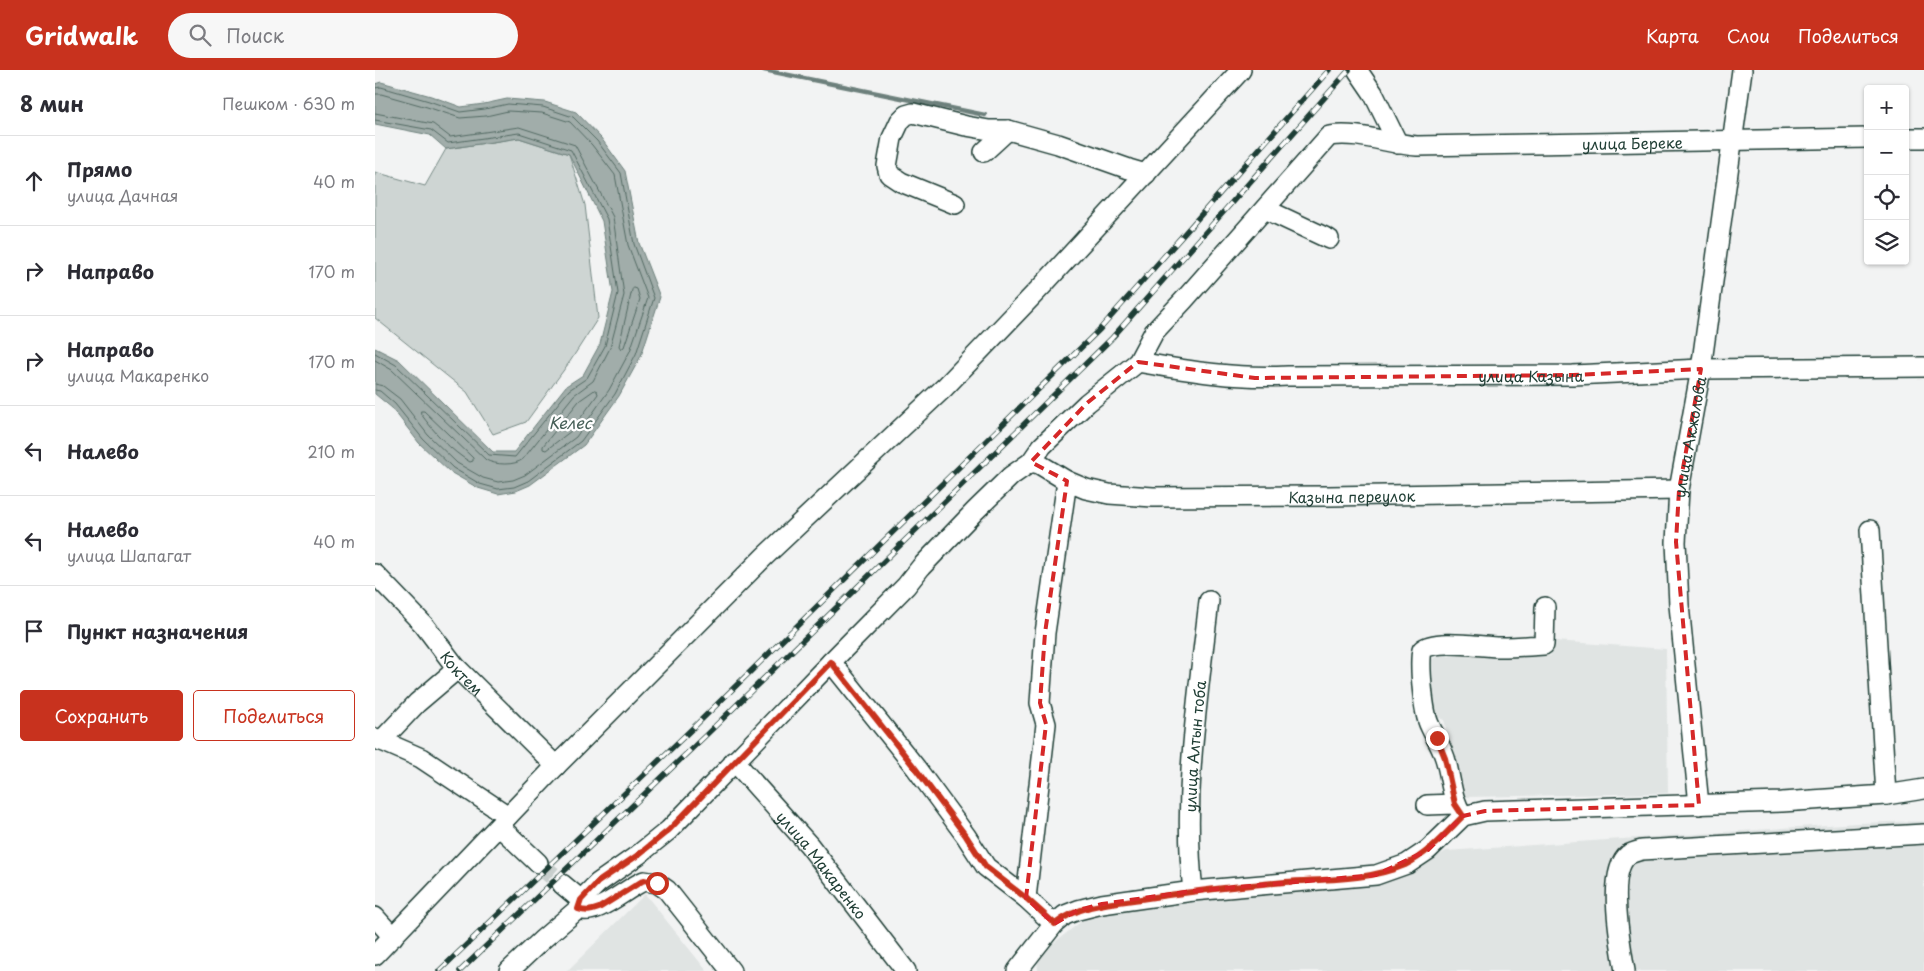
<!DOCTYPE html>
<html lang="ru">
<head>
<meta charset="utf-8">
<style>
	body { margin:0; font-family:"Playpen Sans",sans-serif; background:#f7f7f7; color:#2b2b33 }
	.controls { position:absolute; right:15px; top:15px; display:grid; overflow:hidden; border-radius:5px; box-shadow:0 1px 4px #0004 }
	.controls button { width:45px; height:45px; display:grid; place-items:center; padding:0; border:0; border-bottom:1px solid #e1e1e2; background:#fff; color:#2b2b33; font:25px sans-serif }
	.stop { position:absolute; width:15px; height:15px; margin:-11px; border:4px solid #c8321e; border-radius:50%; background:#fff }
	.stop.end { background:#c8321e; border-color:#fff; box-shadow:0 1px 5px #0008 }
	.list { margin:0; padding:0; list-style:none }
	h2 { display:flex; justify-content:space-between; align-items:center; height:65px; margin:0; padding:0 20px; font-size:21px }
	h2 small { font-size:16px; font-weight:400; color:#7c7c81 }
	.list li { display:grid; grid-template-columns:32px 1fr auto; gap:15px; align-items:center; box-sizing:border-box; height:90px; padding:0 20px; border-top:1px solid #e1e1e2 }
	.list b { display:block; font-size:19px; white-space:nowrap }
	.list p { margin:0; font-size:16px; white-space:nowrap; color:#7c7c81 }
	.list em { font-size:16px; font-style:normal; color:#7c7c81 }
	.actions { display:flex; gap:10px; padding:15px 20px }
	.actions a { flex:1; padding:11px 0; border:1px solid #c8321e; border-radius:5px; text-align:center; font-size:18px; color:#c8321e }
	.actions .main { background:#c8321e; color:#fff }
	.icon { flex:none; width:28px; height:28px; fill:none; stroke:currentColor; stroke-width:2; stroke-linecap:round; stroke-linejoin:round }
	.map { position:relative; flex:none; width:1549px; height:901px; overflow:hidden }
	header { display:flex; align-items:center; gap:30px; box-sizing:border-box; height:70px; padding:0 25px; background:#c8321e; color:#fff }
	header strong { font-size:24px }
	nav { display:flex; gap:28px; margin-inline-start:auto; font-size:18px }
	.search { width:350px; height:45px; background:#f7f7f7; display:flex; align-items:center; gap:12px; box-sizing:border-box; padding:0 18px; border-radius:28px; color:#7c7c81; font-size:19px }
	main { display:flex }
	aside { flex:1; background:#fff }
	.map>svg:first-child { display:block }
	.built { fill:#e0e4e3 }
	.green { fill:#ced5d3; stroke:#768984 }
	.water { fill:#a1adaa; stroke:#6d807b }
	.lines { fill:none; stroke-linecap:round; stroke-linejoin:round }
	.shore { stroke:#536a63; stroke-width:1 }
	.stream { stroke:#6d807b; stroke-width:4.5 }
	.minor-tunnel { stroke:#c8cfcd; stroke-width:19; stroke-dasharray:19 9; stroke-linecap:butt }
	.minor-casing { stroke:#1f3d34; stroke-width:22 }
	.minor { stroke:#fff; stroke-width:19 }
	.rail-casing { stroke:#1f3d34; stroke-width:5.5 }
	.rail { stroke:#fff; stroke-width:4; stroke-dasharray:11; stroke-linecap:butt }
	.route { stroke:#c8321e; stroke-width:6 }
	.marked { fill:none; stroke:#d62828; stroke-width:4; stroke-dasharray:10 6; stroke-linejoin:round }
	.labels { text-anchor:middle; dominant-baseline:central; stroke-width:4.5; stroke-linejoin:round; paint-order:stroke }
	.street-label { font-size:15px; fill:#1f3d34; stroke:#fff }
	.water-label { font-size:16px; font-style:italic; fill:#465f57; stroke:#fff }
</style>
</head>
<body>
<header>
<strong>Gridwalk</strong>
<div class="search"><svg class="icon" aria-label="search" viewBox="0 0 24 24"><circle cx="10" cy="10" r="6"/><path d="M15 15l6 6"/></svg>Поиск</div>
<nav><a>Карта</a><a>Слои</a><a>Поделиться</a></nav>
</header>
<main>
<aside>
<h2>8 мин<small>Пешком · 630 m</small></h2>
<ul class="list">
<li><svg class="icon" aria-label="ahead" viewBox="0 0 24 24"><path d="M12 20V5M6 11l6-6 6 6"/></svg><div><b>Прямо</b><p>улица Дачная</p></div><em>40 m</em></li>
<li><svg class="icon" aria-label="right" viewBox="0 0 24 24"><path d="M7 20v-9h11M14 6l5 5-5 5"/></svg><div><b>Направо</b></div><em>170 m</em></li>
<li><svg class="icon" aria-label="right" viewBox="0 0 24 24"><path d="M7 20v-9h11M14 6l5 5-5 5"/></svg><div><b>Направо</b><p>улица Макаренко</p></div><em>170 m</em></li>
<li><svg class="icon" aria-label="left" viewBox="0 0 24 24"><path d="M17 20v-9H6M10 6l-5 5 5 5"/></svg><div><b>Налево</b></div><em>210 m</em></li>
<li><svg class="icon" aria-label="left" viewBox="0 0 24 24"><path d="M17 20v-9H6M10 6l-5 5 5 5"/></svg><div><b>Налево</b><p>улица Шапагат</p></div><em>40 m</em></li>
<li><svg class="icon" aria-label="arrive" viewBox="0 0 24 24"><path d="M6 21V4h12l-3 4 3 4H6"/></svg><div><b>Пункт назначения</b></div></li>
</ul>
<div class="actions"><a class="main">Сохранить</a><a>Поделиться</a></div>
</aside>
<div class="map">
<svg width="1549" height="901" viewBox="0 0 1549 901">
	<rect width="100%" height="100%" fill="#f2f3f3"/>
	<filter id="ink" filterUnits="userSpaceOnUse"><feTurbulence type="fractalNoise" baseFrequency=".02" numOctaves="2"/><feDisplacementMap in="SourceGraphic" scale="10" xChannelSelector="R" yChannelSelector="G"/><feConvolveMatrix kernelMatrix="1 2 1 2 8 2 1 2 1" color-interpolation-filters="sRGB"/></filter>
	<g filter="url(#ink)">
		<path class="built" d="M1180,571L1291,579L1293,723L1090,727L1069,650L1057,644L1053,590L1065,586H1175Z
			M1549,751V901H663L662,886L721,840L1001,812L1039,801L1071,781L1483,753Z
			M270,824L332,901H192Z"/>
		<path class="green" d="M144,68L194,84L210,135L223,248L196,290L151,352L118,364L92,322L0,248V102L50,116L71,79Z"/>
		<path class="water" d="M6,12L56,26L86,37L109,34L132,29L170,32L201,42L226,68L250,101L264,173L285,227L266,286L244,326L209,375L155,415L141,421L123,424L103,418L75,402L44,373L17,338L0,324V278L24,290L118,382H139L191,316L208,305L225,274L238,222L227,151L194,84L144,68L71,79L55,65L0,54V14Z"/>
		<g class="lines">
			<path class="shore" d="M0,18L6,17L54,31L85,42L110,39L133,34L168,37L198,47L222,71L246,103L259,174L279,228L261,284L240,324L206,371L153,411L139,417L123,419L105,414L78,398L48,369L20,334L5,321L0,320
				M0,24H6L52,37L85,48L111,46L133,41L167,43L195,52L217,75L240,105L253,175L273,228L255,281L234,320L201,367L150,405L138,410L123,412L108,408L82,393L53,365L25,329L8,316L0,314
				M0,43L58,54L75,67L144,57L200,75L238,147L249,225L235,278L218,311L199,325L148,389C140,396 120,395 111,390L17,300L0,290
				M0,50L56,60L73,73L144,63L196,80L232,149L243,223L230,276L212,308L194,320L140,387L114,385L21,295L0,283
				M259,218L262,219L265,229L249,277L246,279L244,276L257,220Z
				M220,320L222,321L223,324L196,361L171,380L168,379V376L204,331Z
				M46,341H49L98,388V391L95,392C76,381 59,362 46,344Z"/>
			<path class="stream" d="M389,0L610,45"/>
			<path class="minor-tunnel" d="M163,793L187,814"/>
			<defs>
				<g id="minor">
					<path d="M983,1L998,23L1023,74"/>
					<path d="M1530,68H1549"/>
					<path d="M609,82L633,60"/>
					<path d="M580,134L526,112L514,104L512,96L517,68L525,51L531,45L538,43L591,56L614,60H633L683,74L754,99L771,104"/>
					<path d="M890,139L954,169"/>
					<path id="s1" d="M763,292C815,301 861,309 913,306L1198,305L1326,299L1549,297"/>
					<path id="s2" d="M656,392L664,394L692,411L711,419L734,424L778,427L954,426L1304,420"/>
					<path d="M1495,460L1511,725"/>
					<path id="s3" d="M0,504L49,555L80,596L181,696"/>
					<path d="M456,592L541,698L591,766L611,797L651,828L679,854"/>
					<path d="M0,668L46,688L133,746"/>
					<path d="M6,671L42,633L75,605L80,596"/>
					<path id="s4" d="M359,691L434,775L531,901"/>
					<path d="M1052,735L1080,734"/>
					<path id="s5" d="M1324,735L1304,535L1301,472L1304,420L1326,299L1367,0"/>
					<path d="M1088,746C1075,726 1077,710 1070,688C1066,676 1060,667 1055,656C1048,643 1044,594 1047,580C1060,568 1107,577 1125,577C1139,577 1154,576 1169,575L1170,537"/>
					<path d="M124,756L163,793"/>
					<path d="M187,814L206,830"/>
					<path id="s6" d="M818,821C807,725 823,627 834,531"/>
					<path d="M651,828L671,654L665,633L670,563L692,411"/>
					<path d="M203,839C222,847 251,818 269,811L282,813L292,820L356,901"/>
					<path d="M0,847L18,867"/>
					<path d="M0,885L181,696L390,486L570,317L668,215L866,0"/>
					<path id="s7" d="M134,901L168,869L203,839L206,830L223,813L263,785L294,760L456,592L531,516L546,497L600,441L636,406L656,392L667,376L712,333L763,292L779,262L809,230L954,66C983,61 1013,74 1042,76L1493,68"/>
					<path d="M642,901L679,854L690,845L703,840L727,834L818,821L1001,805L1032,794L1053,780L1088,746L1110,741L1407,732L1511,725L1549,719"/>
					<path d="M1250,901C1246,876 1231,803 1253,785C1256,783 1263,781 1267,780L1549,764"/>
				</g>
			</defs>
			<use href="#minor" class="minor-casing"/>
			<use href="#minor" class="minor"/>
			<defs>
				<path id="rail" d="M64,901L321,655L725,259L954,0
					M85,901L331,665L736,269L974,0"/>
			</defs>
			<use href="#rail" class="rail-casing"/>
			<use href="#rail" class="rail"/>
		</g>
	</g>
	<g class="lines" filter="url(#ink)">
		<path class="route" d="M282,813L269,810L224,838C216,841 211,842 203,839L206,830L223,812L263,785L294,760L456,592L540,698L591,766L611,797L651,828L680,854C704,835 735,833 766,829C814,822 862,816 910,812C950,809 992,811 1030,795C1053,784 1070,764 1088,746L1080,734L1070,688L1062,668"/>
	</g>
	<path class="marked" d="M763,292L880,308L1198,305L1326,299L1304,420L1301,472L1324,735L1110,741L1088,746L1053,780L1001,805L818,821L727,834L703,840L679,854L651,828L671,654L665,633L670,563L692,411L656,392L712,333Z"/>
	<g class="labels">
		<g class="street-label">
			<text stroke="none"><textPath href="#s7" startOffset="1480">улица Береке</textPath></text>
			<text stroke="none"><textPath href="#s1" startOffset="394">улица Казына</textPath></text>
			<text stroke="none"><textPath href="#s5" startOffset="370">улица Акжолова</textPath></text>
			<text stroke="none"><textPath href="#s2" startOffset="328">Казына переулок</textPath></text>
			<text stroke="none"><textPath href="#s3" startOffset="132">Коктем</textPath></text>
			<text stroke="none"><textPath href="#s6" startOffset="145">улица Алтын тоба</textPath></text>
			<text stroke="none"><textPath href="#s4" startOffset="136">улица Макаренко</textPath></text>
		</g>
		<g class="water-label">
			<text x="195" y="352">Келес</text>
		</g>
	</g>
</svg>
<div class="controls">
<button>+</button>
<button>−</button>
<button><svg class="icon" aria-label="locate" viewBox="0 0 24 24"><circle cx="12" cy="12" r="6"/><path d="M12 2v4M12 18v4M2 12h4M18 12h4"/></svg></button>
<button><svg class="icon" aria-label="layers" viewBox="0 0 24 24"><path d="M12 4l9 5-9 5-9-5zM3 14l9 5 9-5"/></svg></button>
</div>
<div class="stop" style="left:282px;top:813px"></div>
<div class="stop end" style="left:1062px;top:668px"></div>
</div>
</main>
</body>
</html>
